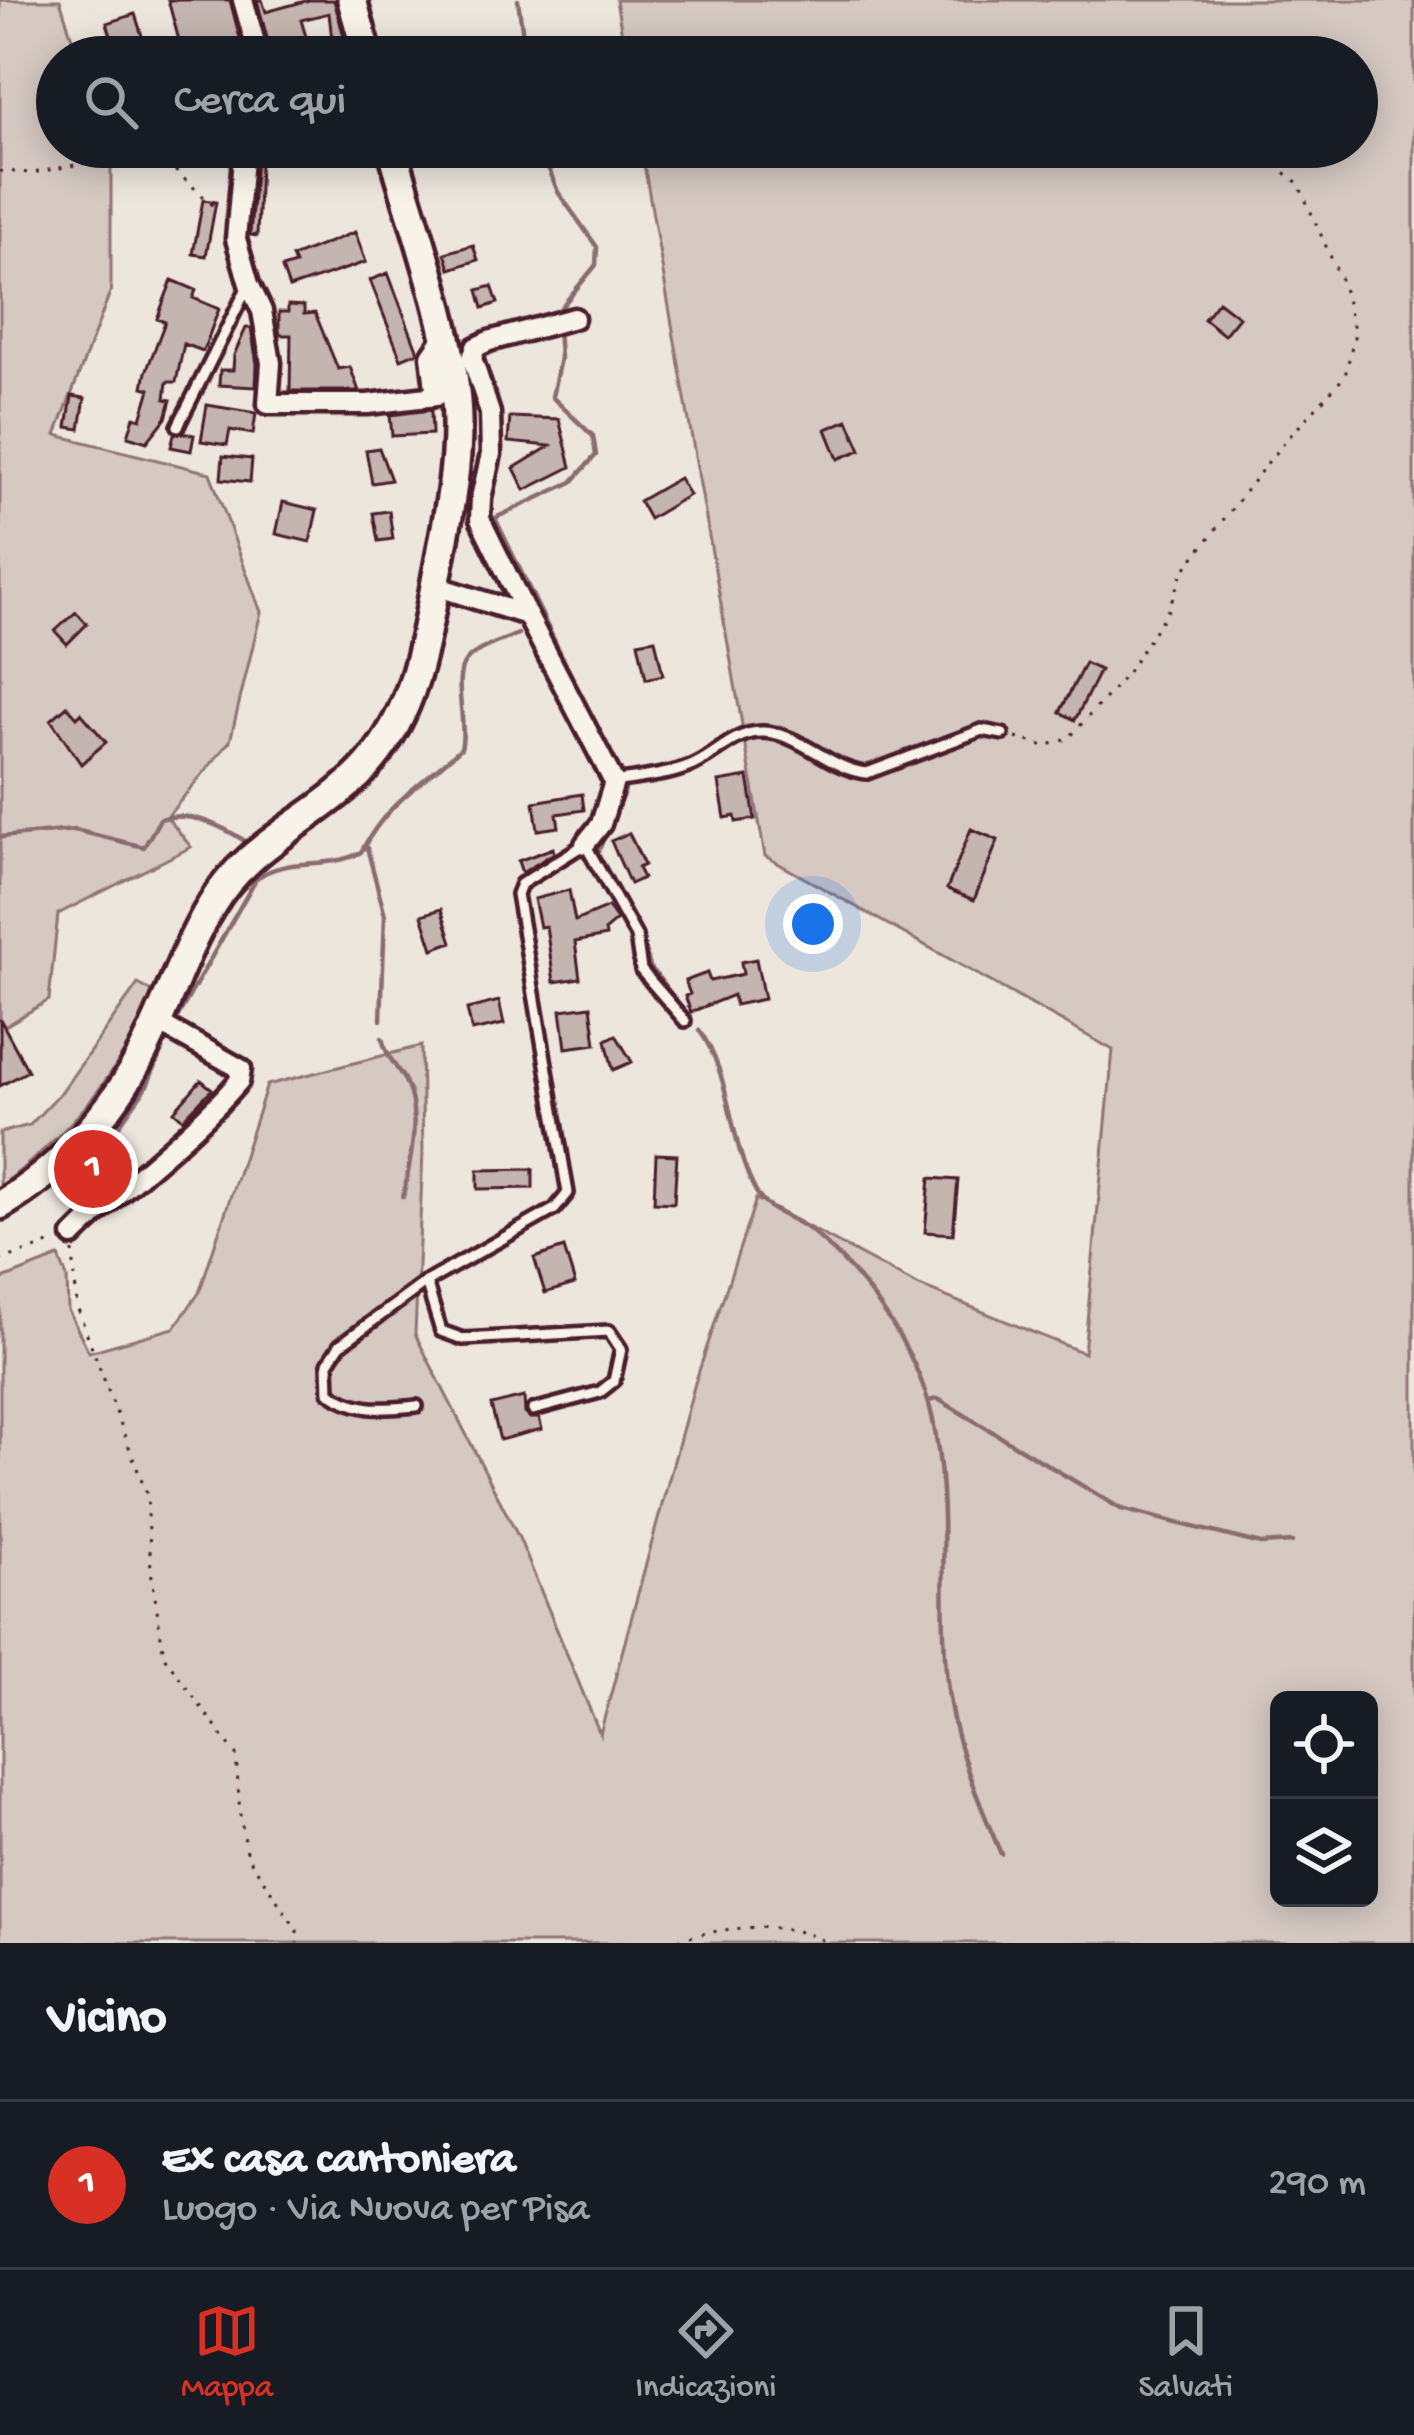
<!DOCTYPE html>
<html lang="it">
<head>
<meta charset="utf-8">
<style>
	body { margin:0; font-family:"Gochi Hand",sans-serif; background:#242831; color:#f1f3f6 }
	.controls { position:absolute; right:36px; bottom:36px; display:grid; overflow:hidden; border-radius:18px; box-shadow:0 6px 30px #0003 }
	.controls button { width:108px; height:108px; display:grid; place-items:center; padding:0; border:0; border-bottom:3px solid #363941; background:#171b24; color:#f1f3f6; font:60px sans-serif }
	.you { position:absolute; left:813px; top:924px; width:42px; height:42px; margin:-30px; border:9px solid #fff; border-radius:50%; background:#1a73e8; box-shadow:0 0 0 18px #1a73e833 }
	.badge { display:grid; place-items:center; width:78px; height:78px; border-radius:50%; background:#d93025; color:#fff; font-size:39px; font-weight:700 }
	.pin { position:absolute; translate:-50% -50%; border:6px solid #fff; box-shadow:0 3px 12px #0006 }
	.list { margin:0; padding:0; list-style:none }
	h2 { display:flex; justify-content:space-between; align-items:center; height:156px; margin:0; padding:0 48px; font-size:51px }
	h2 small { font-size:39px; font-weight:400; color:#9ea1a6 }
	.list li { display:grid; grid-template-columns:78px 1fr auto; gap:36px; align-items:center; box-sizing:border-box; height:168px; padding:0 48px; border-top:3px solid #363941 }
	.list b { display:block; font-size:45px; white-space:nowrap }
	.list p { margin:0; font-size:39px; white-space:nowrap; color:#9ea1a6 }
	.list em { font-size:39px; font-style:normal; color:#9ea1a6 }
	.icon { flex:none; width:66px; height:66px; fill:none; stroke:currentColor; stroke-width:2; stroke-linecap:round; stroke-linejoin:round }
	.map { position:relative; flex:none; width:1414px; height:1943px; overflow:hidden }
	.search { position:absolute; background:#171b24; box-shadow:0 6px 30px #0003; left:36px; right:36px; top:36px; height:132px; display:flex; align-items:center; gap:30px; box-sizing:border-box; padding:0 42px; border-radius:66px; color:#9ea1a6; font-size:45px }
	.sheet { height:324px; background:#171b24 }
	nav { display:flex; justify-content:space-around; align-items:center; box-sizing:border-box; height:168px; border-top:3px solid #363941; background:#171b24; font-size:33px; color:#9ea1a6 }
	nav a { display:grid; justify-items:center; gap:6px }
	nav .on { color:#d93025 }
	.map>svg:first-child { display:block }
	.green { fill:#d5c9c2; stroke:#907476; stroke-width:3; fill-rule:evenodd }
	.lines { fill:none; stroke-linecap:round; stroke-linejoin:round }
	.stream { stroke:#896c6f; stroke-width:4.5 }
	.building { fill:#c4b5b0; stroke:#4a1f2b; stroke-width:3 }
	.lane-casing { stroke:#4a1f2b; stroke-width:18 }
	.street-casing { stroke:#4a1f2b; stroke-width:27 }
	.primary-casing { stroke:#4a1f2b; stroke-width:36 }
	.path { stroke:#4a1f2b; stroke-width:3; stroke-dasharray:3 9; stroke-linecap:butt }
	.lane { stroke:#f7f3e8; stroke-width:9 }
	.street { stroke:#f7f3e8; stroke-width:18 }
	.primary { stroke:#f7f3e8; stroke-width:27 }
</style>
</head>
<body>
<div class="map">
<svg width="1414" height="1943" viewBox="0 0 1414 1943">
	<rect width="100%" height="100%" fill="#ece6dd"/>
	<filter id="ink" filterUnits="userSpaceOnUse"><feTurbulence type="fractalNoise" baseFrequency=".00833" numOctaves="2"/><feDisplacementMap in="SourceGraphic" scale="24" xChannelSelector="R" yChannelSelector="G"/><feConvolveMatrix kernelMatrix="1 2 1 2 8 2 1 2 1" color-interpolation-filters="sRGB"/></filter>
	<g filter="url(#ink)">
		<path class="green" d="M0,0H60L78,57H57V147H108L111,157V290L56,435L210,473L261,612L230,741L167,817L191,847L58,914L49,1000L0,1029Z
			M616,0H1414V1943H0V1280L59,1257L67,1277L68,1310L89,1352L174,1328L199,1293L267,1085L421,1046L423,1152L415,1334L519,1538L600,1734L695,1383L756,1199L917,1285L1084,1353L1113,1050L765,856L641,147H1357V57H626ZM1279,1700H1369V1898H1279Z
			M138,984L155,993C115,1080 75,1127 0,1187V1133L30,1125L62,1091Z"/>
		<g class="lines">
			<path class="stream" d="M518,0L526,57
				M540,147L558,192L597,247L596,265L554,316
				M558,328L560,358L552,397L593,436L596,455L572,482L495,518L603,741
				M625,790L597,854L639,929L650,967L683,1009
				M0,837L75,830L144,847L160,819C189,810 220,825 245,841
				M366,844L385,915L381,1020
				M174,1023L256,879C286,855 329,871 361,852C387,802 421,785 461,748C468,725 451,677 466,661C477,648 502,641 518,634
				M699,1030C732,1074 728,1141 756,1192C769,1215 796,1217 815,1234C866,1278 917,1349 932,1416C953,1509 936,1604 949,1698C957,1751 980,1805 1001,1854
				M382,1038C386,1056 396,1065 405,1081C422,1114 410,1163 403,1197
				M110,1138L147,1086L162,1050
				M928,1401L938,1399L1121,1509L1261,1544L1292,1542"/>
		</g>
		<path class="building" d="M168,0H230L245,57H228L226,53L211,57H147L146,52L180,44Z
			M257,0H262L266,12L309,0H334L349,55L334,57L329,13L301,20L307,40L282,46L284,53L272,57Z
			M135,14L145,45L117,55L107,23Z
			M257,147H277V162L260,163L257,236L250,235Z
			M1169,147H1214L1208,163Z
			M203,200L216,202L206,256L193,254Z
			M355,232L366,262L289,288L282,268L295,264L292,257Z
			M473,245L478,260L450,269L445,253Z
			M388,273L418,352L401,359L370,280Z
			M172,280L196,290L193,298L219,309L203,351L184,344L176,382H167L165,399L171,400L166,418L147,442L128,436L134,417L141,419L150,389L143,387L146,372L165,322L157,319Z
			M492,286L498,303L483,308L478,290Z
			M1218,301L1239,317L1224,335L1204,319Z
			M288,305L304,306V314L315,313L338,369L350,367L359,391H290L291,335H280L279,330V312H288Z
			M246,328H251L257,364L256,387L219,385L220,370H233L234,355Z
			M72,396L85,398L80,429L67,427Z
			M207,405L256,413L253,434L230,430L227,445L201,441Z
			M431,410L432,434L392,436L390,415Z
			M510,417L559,419L571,467L525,490L514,468L550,446L508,442Z
			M848,420L861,450L838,459L826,429Z
			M184,433L194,435L191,451L171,447L174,434Z
			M379,448L391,480L372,483L366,450Z
			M223,456L252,459L250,482L221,479Z
			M679,478L689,495L649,519L639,501Z
			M283,502L317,510L310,542L276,534Z
			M389,511L393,539L378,541L373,513Z
			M76,612L87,624L67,644L55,631Z
			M655,639L663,675L646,679L638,642Z
			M1085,663L1100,670L1075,720L1060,712Z
			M67,706L77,717L81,713L106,742L81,764L51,720Z
			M748,777L755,819L736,822L735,816L725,818L719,782Z
			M582,794L584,810L557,814L559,827L538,830L534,802Z
			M971,829L998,840L974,900L947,889Z
			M629,833L644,865L638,868L643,878L630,884L611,841Z
			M553,848L554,853L522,873L518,861Z
			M569,890L575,921L608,907L617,920L605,930L606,936L575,942L580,978L554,982L546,926L540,927L534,899Z
			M441,909L452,942L433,949L422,915Z
			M756,959L764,999L735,1005L733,995L691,1012L685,996L690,994L685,981L707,973L710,981L743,974L741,962Z
			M499,1001L504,1024L472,1031L467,1009Z
			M591,1006L596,1044L566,1048L561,1010Z
			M0,1019L28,1071L0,1086Z
			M616,1035L632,1062L613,1070L606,1040Z
			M201,1080L212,1089L183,1119L174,1111Z
			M93,1153L111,1172L95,1186L78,1168Z
			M656,1154L677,1155L674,1203L654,1202Z
			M533,1169V1188L478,1189V1170Z
			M930,1178L958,1180L953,1234L925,1232Z
			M564,1248L575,1284L545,1293L534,1258Z
			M524,1397L525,1413L530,1418H539L542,1429L500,1440L491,1405Z"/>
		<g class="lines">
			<defs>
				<path id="lane" d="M178,426L249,284
					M614,782C638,778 665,776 688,767C714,758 733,731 763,732C801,733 830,770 867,773L982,730L1003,734
					M426,1282L441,1331L463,1339L609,1331L621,1349L614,1381L600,1392L533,1410
					M417,1406C383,1409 358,1413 329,1392L328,1363L340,1345L426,1282L555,1209L568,1193L517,894L521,884L585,844L636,936L641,970L685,1021"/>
				<path id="street" d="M243,0L259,57
					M244,147L236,239L249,284L262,311L271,363L268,404H368L436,396L431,356L444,337
					M435,586L527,615L614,782L601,824L585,844
					M527,615L480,519L481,498L491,454L490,413L472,358L476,347L489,341L574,318
					M73,1236C126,1182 189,1140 239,1081L241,1069L157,1022"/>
				<path id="primary" d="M352,0L368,57
					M0,1205C58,1172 112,1113 142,1054C167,1006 183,952 211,906C249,840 325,817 372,760C412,712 423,652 434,592C444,535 458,478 457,421C456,338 414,228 392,147"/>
			</defs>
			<use href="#lane" class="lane-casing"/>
			<use href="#street" class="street-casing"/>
			<use href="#primary" class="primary-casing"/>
			<path class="path" d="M0,171L33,173L133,154L177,172L218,210
				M1016,738L1045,746L1068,739L1126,675L1168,610L1182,573L1279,448L1345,376L1355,333L1341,280L1298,183L1253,147
				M73,1251L77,1307L147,1495L151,1570L164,1656L236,1755L240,1815L248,1857L297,1930V1943
				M0,1260L55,1242
				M667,1943C716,1928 782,1917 828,1943"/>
			<use href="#lane" class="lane"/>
			<use href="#street" class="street"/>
			<use href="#primary" class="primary"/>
		</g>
	</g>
</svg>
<div class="controls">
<button><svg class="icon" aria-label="locate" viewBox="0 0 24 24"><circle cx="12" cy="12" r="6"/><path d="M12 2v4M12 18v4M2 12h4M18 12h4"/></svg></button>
<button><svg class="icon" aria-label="layers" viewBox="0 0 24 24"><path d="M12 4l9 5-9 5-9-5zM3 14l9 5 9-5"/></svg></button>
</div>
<div class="you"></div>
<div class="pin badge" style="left:93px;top:1169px">1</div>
<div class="search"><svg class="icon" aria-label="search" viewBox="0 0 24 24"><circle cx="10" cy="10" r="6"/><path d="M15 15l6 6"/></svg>Cerca qui</div>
</div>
<section class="sheet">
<h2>Vicino<small></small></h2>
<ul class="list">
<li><span class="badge">1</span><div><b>Ex casa cantoniera</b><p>Luogo · Via Nuova per Pisa</p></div><em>290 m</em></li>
</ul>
</section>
<nav>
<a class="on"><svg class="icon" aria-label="map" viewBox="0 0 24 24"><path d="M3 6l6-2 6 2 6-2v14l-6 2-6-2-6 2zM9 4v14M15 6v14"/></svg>Mappa</a>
<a><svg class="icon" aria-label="directions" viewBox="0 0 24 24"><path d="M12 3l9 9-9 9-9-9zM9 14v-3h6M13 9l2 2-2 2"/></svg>Indicazioni</a>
<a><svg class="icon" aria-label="saved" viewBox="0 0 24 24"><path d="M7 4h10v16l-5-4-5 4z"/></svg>Salvati</a>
</nav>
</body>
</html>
